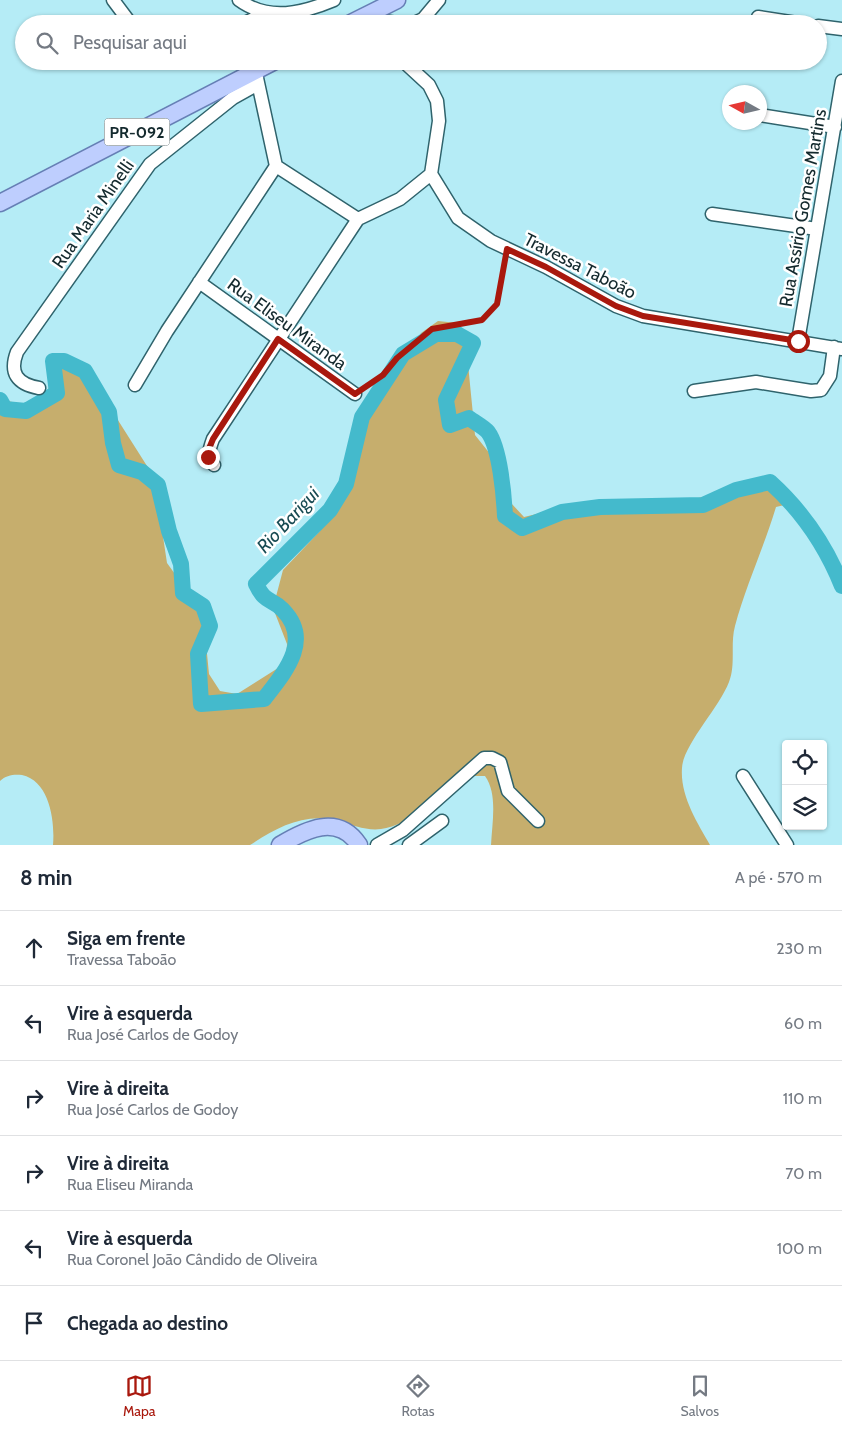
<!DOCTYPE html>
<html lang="pt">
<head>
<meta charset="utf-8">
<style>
	body { margin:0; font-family:Cabin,sans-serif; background:#f6f6f7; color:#1f2937 }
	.controls { position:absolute; right:15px; bottom:15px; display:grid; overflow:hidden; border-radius:5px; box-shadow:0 1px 4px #0004 }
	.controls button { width:45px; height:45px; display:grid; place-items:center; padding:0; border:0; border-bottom:1px solid #e0e1e3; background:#fff; color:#1f2937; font:25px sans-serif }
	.compass { position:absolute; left:722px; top:85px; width:45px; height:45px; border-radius:50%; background:#fff; box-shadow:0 1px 4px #0004; rotate:278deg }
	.stop { position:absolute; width:15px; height:15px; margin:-11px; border:4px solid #a9180d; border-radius:50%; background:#fff }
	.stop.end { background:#a9180d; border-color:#fff; box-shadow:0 1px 5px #0008 }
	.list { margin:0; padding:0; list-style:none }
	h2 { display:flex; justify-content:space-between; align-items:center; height:65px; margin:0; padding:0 20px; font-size:21px }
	h2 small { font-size:16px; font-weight:400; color:#747a83 }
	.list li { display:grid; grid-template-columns:32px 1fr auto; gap:15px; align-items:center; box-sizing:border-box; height:75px; padding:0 20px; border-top:1px solid #e0e1e3 }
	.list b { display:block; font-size:19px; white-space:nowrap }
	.list p { margin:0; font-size:16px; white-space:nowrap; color:#747a83 }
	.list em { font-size:16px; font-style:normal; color:#747a83 }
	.icon { flex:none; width:28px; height:28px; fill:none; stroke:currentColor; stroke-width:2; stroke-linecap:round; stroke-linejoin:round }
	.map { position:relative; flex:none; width:842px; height:845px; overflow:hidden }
	.search { position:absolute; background:#fff; box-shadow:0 1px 4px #0004; left:15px; right:15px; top:15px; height:55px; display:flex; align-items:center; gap:12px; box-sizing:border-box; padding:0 18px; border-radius:28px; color:#747a83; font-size:19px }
	.sheet { height:515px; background:#fff }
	nav { display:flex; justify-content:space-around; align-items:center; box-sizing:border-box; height:70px; border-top:1px solid #e0e1e3; background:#fff; font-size:14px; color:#747a83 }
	nav a { display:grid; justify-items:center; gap:2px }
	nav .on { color:#a9180d }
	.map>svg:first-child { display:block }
	.green { fill:#c6ae6d }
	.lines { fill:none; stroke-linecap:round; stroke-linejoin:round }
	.river { stroke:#44bacc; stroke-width:16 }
	.minor-casing { stroke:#2f636c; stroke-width:15 }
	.major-casing { stroke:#667fb5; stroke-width:19 }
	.path { stroke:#7da9b1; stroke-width:2; stroke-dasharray:2.5 2.5; stroke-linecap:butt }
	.minor { stroke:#fff; stroke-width:12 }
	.major { stroke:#becefe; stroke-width:16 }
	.route { stroke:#a9180d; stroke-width:6 }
	.labels { text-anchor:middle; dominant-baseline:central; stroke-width:5; stroke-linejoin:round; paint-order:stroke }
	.shield { fill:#fff; stroke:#5a6a6d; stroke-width:1 }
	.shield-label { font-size:16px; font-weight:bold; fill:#142a2e }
	.street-label { font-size:18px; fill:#142a2e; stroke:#fff }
	.water-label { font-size:19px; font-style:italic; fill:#184b53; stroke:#fff }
</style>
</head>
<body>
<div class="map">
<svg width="842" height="845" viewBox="0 0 842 845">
	<rect width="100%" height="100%" fill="#b5ecf6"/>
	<path class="green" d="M438,321L457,323L471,337L468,364L475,435L506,474L511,503L524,517L590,501L690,500L760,483L789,491L797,502L776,507C764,547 746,585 735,626C730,644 736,664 729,682C719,708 683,745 682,768C680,796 697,822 710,845H491C492,823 498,794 485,776H474C448,790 409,826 381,829C367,831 352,825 339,821C305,812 278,827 250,845H53C55,822 50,781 22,775C14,774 6,775 0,781V399L28,406L45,402L52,375L57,367L76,372L95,384L154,477L167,563L203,613L209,674L220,691L237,694L286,663L287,644L273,608L283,570L320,531L350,479L376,389L404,360L421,333Z"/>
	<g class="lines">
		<path class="river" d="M0,400L5,409L26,411L57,393L53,361H64L85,371L109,412L113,443L119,465L142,472L158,485L169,531L181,564L183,593L203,606L210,626L198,654L201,704L264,699C284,673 313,641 283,610C271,597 266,605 256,584L330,510L346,484L362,417L403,354L436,334H457L473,343L446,400L450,425L469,418C474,422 484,427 488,432C500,448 504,496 505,516L522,528L562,512L600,507L703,505L736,490L770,482C801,510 826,546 842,586"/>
		<defs>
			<path id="minor" d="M113,0L131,24
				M239,0C269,22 303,13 334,0
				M758,17L803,24
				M361,18L404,24
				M242,24L267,13
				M412,24L423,19L439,0
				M818,26L842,29
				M403,61L429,85L437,101L439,121L431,174L458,218L491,241L546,267L616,306L643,316L842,349
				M257,78L276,166L358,219
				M760,115L835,127
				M712,214L817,229
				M199,282L355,394
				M798,341L842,81
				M135,385L167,331L276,166
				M39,388C17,384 9,373 17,352L150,164L233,98L258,84
				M694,391L756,382L811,391L821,390L830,376L834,347
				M214,465C207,455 209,450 213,439L358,219L400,199L431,174
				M743,776L787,845
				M377,845L403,830L484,758H492L500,762L508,791L538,821
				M409,845L442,821"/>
			<path id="major" d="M349,24L397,0
				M0,203L275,61
				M280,845C305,830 338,813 359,845"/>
		</defs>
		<use href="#minor" class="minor-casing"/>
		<use href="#major" class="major-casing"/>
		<path class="path" d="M363,389L383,375L397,359L432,329L481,319L497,304L505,258"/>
		<use href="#minor" class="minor"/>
		<use href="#major" class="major"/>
	</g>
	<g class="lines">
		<path class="route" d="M208,457V451L213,439L278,339L355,394L383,375L397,358L432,329L482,320L497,304L507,249L546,267L616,306L643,316L798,341"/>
	</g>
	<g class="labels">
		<rect class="shield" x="104.5" y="118.5" width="65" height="27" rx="4"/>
		<g class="shield-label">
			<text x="137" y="132">PR-092</text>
		</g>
		<g class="street-label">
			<text transform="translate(803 208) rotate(-80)">Rua Assírio Gomes Martins</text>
			<text transform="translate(93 214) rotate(-55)">Rua Maria Minelli</text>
			<text transform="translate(580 266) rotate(27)">Travessa Taboão</text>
			<text transform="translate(287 324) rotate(36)">Rua Eliseu Miranda</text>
		</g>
		<g class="water-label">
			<text transform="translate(288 520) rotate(-47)">Rio Barigui</text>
		</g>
	</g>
</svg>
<div class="controls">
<button><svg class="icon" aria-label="locate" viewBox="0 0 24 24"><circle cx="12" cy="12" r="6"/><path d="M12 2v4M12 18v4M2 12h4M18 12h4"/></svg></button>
<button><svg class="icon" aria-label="layers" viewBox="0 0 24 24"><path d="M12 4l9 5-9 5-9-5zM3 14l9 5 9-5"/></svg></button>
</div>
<svg class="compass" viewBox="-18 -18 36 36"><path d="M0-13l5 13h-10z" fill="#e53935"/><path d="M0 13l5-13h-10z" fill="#747a83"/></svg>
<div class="stop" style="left:798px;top:341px"></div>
<div class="stop end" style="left:208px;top:457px"></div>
<div class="search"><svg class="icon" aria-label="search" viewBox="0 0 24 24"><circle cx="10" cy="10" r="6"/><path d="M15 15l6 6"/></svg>Pesquisar aqui</div>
</div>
<section class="sheet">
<h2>8 min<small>A pé · 570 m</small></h2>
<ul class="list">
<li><svg class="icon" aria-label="ahead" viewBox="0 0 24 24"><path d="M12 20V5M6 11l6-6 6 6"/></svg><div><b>Siga em frente</b><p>Travessa Taboão</p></div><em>230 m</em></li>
<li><svg class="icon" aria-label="left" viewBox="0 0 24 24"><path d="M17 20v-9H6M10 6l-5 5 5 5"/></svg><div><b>Vire à esquerda</b><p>Rua José Carlos de Godoy</p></div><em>60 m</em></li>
<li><svg class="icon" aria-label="right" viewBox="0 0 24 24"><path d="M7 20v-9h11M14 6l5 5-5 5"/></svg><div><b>Vire à direita</b><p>Rua José Carlos de Godoy</p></div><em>110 m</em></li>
<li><svg class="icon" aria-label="right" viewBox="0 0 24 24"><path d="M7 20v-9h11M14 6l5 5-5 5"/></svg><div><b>Vire à direita</b><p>Rua Eliseu Miranda</p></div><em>70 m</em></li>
<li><svg class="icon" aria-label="left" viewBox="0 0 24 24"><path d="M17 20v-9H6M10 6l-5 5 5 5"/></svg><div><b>Vire à esquerda</b><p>Rua Coronel João Cândido de Oliveira</p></div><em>100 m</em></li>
<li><svg class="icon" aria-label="arrive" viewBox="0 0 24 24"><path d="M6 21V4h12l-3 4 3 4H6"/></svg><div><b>Chegada ao destino</b></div></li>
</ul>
</section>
<nav>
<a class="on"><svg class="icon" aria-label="map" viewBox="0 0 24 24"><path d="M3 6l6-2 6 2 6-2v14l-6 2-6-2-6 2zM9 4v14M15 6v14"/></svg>Mapa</a>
<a><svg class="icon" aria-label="directions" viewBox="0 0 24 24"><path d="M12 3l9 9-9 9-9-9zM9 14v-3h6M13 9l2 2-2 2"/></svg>Rotas</a>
<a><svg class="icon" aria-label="saved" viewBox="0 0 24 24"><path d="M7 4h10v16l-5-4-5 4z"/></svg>Salvos</a>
</nav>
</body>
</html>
